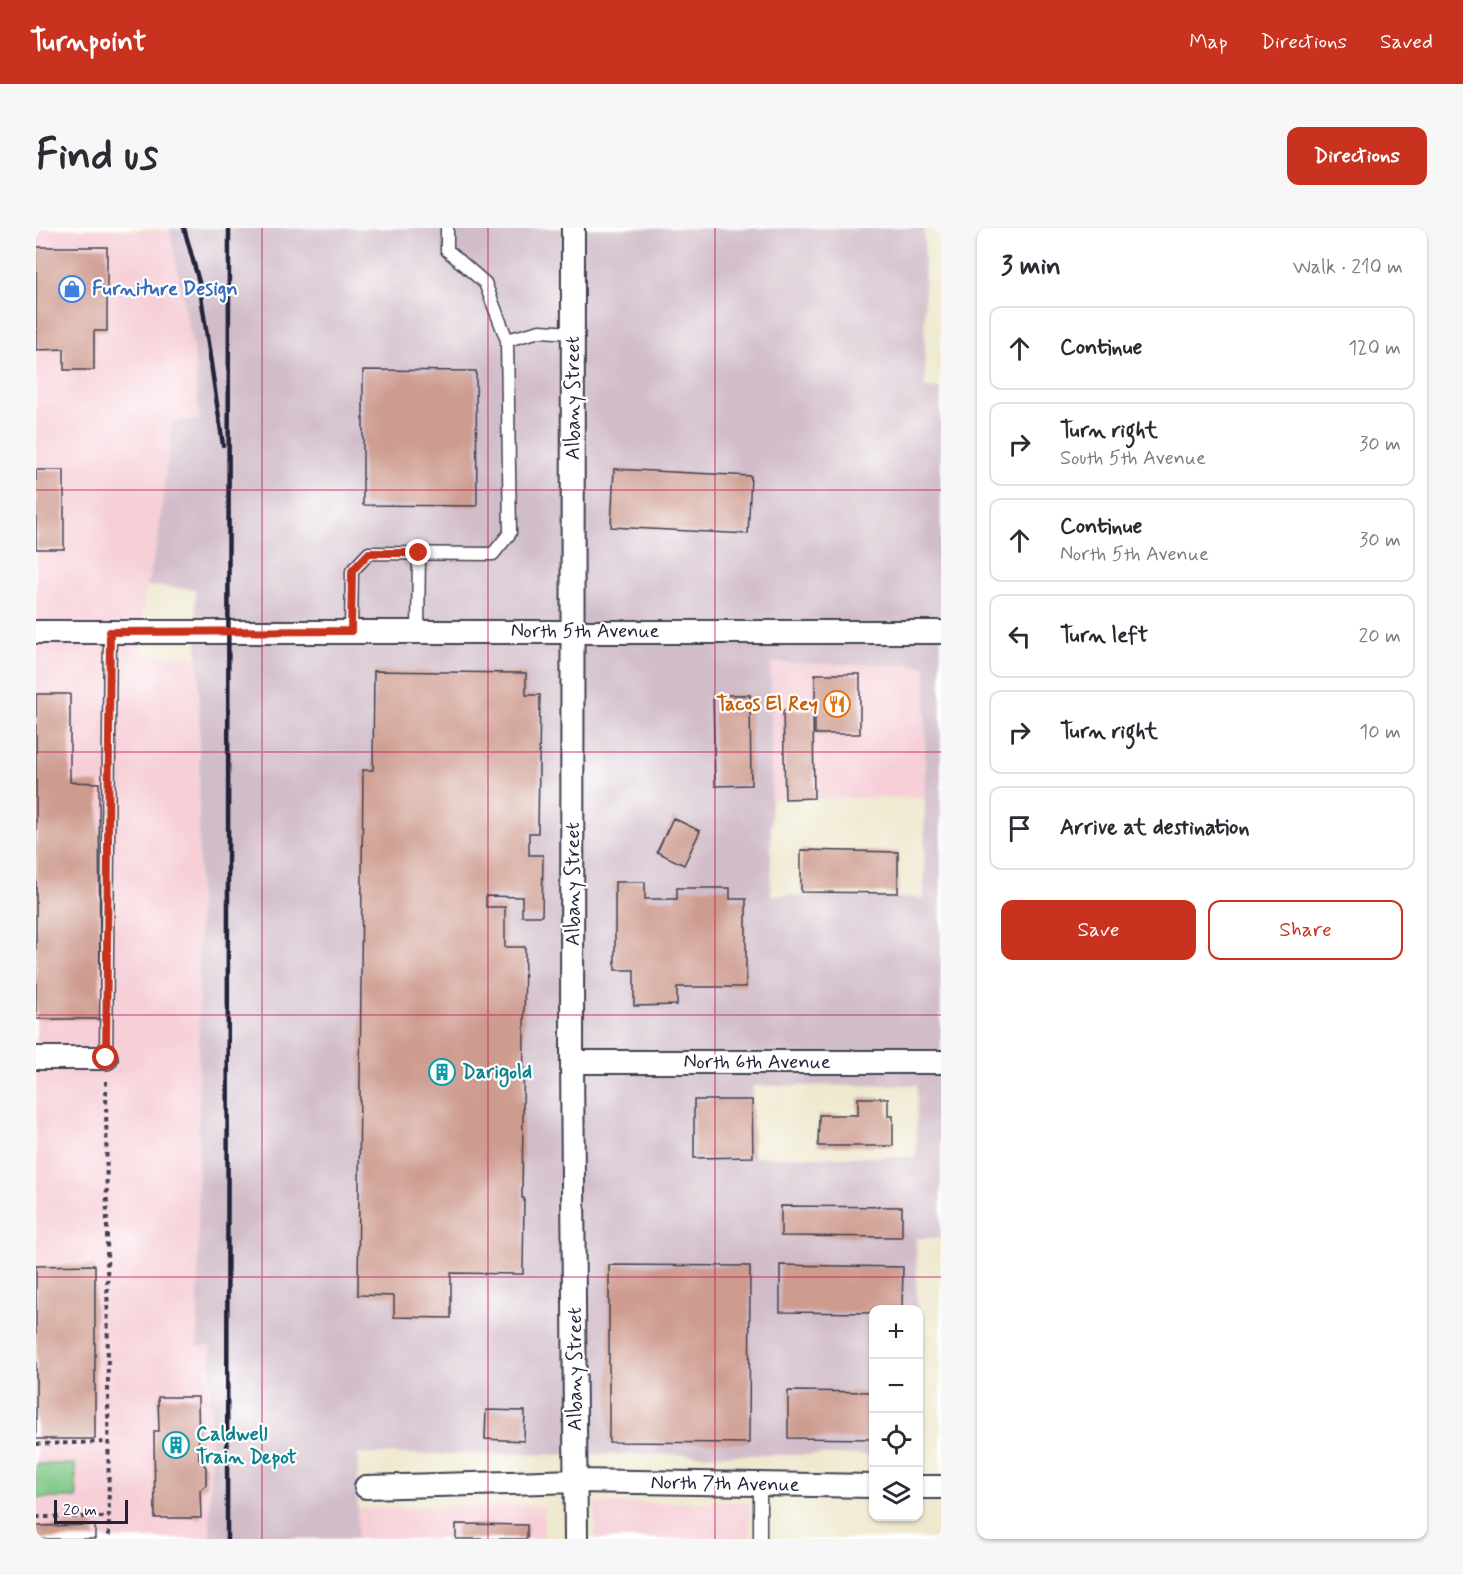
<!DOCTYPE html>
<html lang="en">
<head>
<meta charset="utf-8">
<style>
	body { margin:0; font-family:Mynerve,sans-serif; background:#f7f7f7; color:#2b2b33 }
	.controls { position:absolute; right:18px; bottom:18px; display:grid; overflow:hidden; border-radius:12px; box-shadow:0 2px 4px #0004 }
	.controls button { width:54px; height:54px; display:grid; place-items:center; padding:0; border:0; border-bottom:2px solid #e1e1e2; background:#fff; color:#2b2b33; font:30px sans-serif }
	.scale { position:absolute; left:18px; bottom:15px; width:74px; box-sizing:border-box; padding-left:6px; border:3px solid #22223b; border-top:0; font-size:16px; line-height:21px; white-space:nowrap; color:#22223b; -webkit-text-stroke:4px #fff; paint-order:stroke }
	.stop { position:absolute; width:18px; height:18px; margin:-14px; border:4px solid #c8321e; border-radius:50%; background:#fff }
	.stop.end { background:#c8321e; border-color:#fff; box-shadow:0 2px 6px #0008 }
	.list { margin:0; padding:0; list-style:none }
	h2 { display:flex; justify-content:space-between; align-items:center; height:78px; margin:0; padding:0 24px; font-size:26px }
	h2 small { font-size:20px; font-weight:400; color:#7c7c81 }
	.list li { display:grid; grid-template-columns:39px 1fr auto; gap:18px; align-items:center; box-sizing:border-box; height:84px; margin:0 12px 12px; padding:0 12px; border:2px solid #e1e1e2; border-radius:12px }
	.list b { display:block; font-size:22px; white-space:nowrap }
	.list p { margin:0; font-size:20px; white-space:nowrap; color:#7c7c81 }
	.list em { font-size:20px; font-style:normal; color:#7c7c81 }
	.actions { display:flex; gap:12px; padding:18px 24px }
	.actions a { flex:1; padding:14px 0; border:2px solid #c8321e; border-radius:12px; text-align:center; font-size:21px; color:#c8321e }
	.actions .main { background:#c8321e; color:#fff }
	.icon { flex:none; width:33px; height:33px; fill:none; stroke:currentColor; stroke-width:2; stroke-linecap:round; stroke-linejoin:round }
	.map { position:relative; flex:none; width:905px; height:1311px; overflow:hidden; border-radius:12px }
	header { display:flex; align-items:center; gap:36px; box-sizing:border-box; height:84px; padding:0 30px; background:#c8321e; color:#fff }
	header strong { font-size:28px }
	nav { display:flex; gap:33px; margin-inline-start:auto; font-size:21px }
	.intro { display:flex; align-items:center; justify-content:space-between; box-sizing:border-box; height:144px; padding:0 36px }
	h1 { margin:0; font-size:42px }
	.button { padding:15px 27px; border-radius:12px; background:#c8321e; color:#fff; font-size:21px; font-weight:700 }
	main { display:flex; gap:36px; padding:0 36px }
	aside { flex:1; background:#fff; border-radius:12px; box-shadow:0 2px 4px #0004 }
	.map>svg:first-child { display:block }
	.built { fill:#f6cfd7 }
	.industrial { fill:#d1bdc9; fill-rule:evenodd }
	.green { fill:#7dc683; stroke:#50745f; stroke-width:1.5 }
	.building { fill:#ce9b8f }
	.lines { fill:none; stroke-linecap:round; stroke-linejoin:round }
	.lane-casing { stroke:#414051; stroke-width:15 }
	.street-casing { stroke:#414051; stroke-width:26 }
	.path { stroke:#414051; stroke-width:4; stroke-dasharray:4.5 4.5; stroke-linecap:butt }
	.lane { stroke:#fff; stroke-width:12 }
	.street { stroke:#fff; stroke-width:22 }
	.rail { stroke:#22223b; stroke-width:4.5 }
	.route { stroke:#c8321e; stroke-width:8 }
	.grid { fill:none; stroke:#c2185b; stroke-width:1.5; stroke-opacity:0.55 }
	.labels { text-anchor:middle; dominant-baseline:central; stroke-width:4.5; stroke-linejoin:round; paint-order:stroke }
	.shop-label { font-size:20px; font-weight:bold; fill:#366cbe; stroke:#fff; text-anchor:start }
	.street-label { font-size:20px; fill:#22223b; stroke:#fff }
	.food-label { font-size:20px; font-weight:bold; fill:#c56008; stroke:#fff; text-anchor:end }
	.culture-label { font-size:20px; font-weight:bold; fill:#0d838f; stroke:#fff; text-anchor:start }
</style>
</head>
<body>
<header>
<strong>Turnpoint</strong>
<nav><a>Map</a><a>Directions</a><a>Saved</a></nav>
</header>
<div class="intro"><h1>Find us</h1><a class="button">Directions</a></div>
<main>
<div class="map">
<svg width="905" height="1311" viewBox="0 0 905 1311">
	<rect width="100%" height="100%" fill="#fff"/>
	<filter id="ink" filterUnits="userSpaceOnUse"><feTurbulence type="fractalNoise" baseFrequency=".0167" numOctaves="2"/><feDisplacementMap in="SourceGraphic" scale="12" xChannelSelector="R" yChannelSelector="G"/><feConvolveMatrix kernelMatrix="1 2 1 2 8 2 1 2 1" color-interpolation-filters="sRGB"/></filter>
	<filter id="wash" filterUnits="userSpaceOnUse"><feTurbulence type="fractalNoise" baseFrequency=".008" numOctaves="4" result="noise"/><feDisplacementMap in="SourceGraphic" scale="24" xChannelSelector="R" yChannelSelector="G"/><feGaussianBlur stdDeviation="1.35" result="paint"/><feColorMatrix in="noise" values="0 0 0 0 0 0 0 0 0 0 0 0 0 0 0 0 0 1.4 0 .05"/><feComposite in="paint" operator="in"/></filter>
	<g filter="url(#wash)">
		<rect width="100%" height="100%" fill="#eee8cd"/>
		<path class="built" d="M0,0L135,3L158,123L163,192L136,194L122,311L107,376L105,427L162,428V1118H175L174,1311H0Z
			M735,435L890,437L889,569L735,571Z
			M714,1274V1311H559V1275Z
			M508,1277V1311H321V1280Z"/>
		<path class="industrial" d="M133,0H888L889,160L905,161V1010H880L881,1081L838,1082L837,1227L322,1226L321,1311H174L175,1118H162L163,461L159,361L111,358L122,311L136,194L163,192L158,123ZM735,435L890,437L888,670L735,667ZM881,857L880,929H717L716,858Z"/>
		<path class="green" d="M0,1236H39L41,1270H0Z"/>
		<g id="blocks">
			<path class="building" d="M0,19H71V103H58V142H28V121L0,122Z
				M327,142L440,143L441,278L327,277Z
				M578,241L715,248L712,306L575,299Z
				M0,242H28V321H0Z
				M338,443L490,445V467H504L502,605H493V627H507L506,688H486V669L450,668V679H469V719H489L486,970H488L487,1046L415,1045V1090L358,1089V1068L322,1067L327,542H337Z
				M779,446H824V506H779Z
				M0,466H34V554L63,555L64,791H0Z
				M677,467H714L715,557L679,558Z
				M747,482H777L778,570L749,571Z
				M637,590L664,603L648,637L621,624Z
				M765,622L862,624V665L765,664Z
				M579,654H609V671H641V660H694V671H710V759H641V777L598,778V742H579Z
				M822,870H852V888H857V918H782L783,887H822Z
				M658,872H716L717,929L658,930Z
				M745,978L866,979V1009L745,1008Z
				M59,1037V1211H0V1038Z
				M573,1037L714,1038L713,1215L573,1214Z
				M744,1037L867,1039L866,1082H838V1085L744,1084Z
				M752,1163L838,1164V1211L752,1210Z
				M122,1169H162L163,1231L170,1239V1257L164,1262L165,1290H119L118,1203H123Z
				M450,1182L489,1183L488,1213L449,1211Z
				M420,1296L491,1297V1311H420Z
				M59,1297V1311H0V1298Z"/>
		</g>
	</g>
	<g filter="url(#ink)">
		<use href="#blocks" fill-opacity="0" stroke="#414051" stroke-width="1.5"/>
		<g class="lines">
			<defs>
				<path id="lane" d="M471,112L504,103L537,105
					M315,403L316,343L333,325L457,326L474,305L471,112L449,55L411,22V0
					M382,403L383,325
					M70,830L74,404
					M724,1311V1257"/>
				<path id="street" d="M537,0L536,834L540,1311
					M0,404H905
					M0,830H70
					M536,834H905
					M330,1259L540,1253L838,1258
					M882,1259H905"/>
			</defs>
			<use href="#lane" class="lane-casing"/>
			<use href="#street" class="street-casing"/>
			<path class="path" d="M70,853L73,1311
				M0,1216L72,1214
				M0,1289H73"/>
			<use href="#lane" class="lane"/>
			<use href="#street" class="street"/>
			<path class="rail" d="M148,0L163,54L187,217
				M191,1311L193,0"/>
		</g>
	</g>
	<g class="lines" filter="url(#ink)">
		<path class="route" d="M70,830L74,404L315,403L316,343L333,325H383"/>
	</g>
	<path class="grid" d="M226,0V1311M452,0V1311M679,0V1311M0,262H905M0,524H905M0,787H905M0,1049H905"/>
	<defs>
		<symbol id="shop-ring" viewBox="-11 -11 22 22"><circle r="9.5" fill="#fff" stroke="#3f7fe0" stroke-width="1.5"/><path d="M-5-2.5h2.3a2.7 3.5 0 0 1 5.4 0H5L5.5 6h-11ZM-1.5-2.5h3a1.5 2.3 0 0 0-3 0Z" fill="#3f7fe0"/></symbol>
		<symbol id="restaurant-ring" viewBox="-11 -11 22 22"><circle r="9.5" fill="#fff" stroke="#e8710a" stroke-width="1.5"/><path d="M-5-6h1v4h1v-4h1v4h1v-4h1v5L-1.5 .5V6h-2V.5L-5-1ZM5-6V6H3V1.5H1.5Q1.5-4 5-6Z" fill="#e8710a"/></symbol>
		<symbol id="building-ring" viewBox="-11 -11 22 22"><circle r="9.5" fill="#fff" stroke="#0f9aa8" stroke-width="1.5"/><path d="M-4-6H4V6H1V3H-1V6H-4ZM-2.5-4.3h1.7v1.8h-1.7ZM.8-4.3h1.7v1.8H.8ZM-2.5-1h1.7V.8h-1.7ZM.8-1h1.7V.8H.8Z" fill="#0f9aa8"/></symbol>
	</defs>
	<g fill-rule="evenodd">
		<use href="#shop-ring" x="21" y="46" width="30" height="30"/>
		<use href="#restaurant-ring" x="786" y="461" width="30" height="30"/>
		<use href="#building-ring" x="391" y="829" width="30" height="30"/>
		<use href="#building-ring" x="125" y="1202" width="30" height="30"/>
	</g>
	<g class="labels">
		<g class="shop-label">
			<text x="56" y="61">Furniture Design</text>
		</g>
		<g class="street-label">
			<text transform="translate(537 170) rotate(-90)">Albany Street</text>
			<text x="549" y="403">North 5th Avenue</text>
			<text transform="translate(537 656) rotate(-90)">Albany Street</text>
			<text x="721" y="834">North 6th Avenue</text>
			<text transform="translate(539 1141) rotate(-90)">Albany Street</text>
			<text transform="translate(689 1256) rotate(1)">North 7th Avenue</text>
		</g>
		<g class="food-label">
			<text x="782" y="476">Tacos El Rey</text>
		</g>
		<g class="culture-label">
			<text x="426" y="844">Darigold</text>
			<text x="160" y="1206">Caldwell<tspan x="160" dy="23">Train Depot</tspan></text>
		</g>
	</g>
</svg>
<div class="controls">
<button>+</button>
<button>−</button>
<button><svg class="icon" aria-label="locate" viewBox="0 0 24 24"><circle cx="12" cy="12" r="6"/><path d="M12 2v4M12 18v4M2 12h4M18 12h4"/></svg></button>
<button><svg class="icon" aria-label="layers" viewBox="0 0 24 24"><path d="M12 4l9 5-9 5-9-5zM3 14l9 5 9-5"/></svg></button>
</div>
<div class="scale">20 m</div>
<div class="stop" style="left:70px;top:830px"></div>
<div class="stop end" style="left:383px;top:325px"></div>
</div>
<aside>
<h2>3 min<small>Walk · 210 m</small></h2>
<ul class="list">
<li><svg class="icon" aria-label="ahead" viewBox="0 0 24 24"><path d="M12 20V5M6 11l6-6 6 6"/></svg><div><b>Continue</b></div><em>120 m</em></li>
<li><svg class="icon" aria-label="right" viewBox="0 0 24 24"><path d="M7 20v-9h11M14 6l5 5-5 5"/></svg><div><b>Turn right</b><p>South 5th Avenue</p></div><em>30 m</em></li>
<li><svg class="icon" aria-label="ahead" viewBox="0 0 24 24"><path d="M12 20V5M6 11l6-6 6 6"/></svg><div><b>Continue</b><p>North 5th Avenue</p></div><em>30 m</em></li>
<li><svg class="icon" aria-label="left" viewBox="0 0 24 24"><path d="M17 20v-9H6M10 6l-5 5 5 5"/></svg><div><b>Turn left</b></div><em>20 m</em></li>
<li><svg class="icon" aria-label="right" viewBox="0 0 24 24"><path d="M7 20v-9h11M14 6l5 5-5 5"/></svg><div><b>Turn right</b></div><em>10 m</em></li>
<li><svg class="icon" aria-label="arrive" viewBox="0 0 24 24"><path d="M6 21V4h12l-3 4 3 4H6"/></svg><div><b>Arrive at destination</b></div></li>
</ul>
<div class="actions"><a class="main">Save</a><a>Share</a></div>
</aside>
</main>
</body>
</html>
